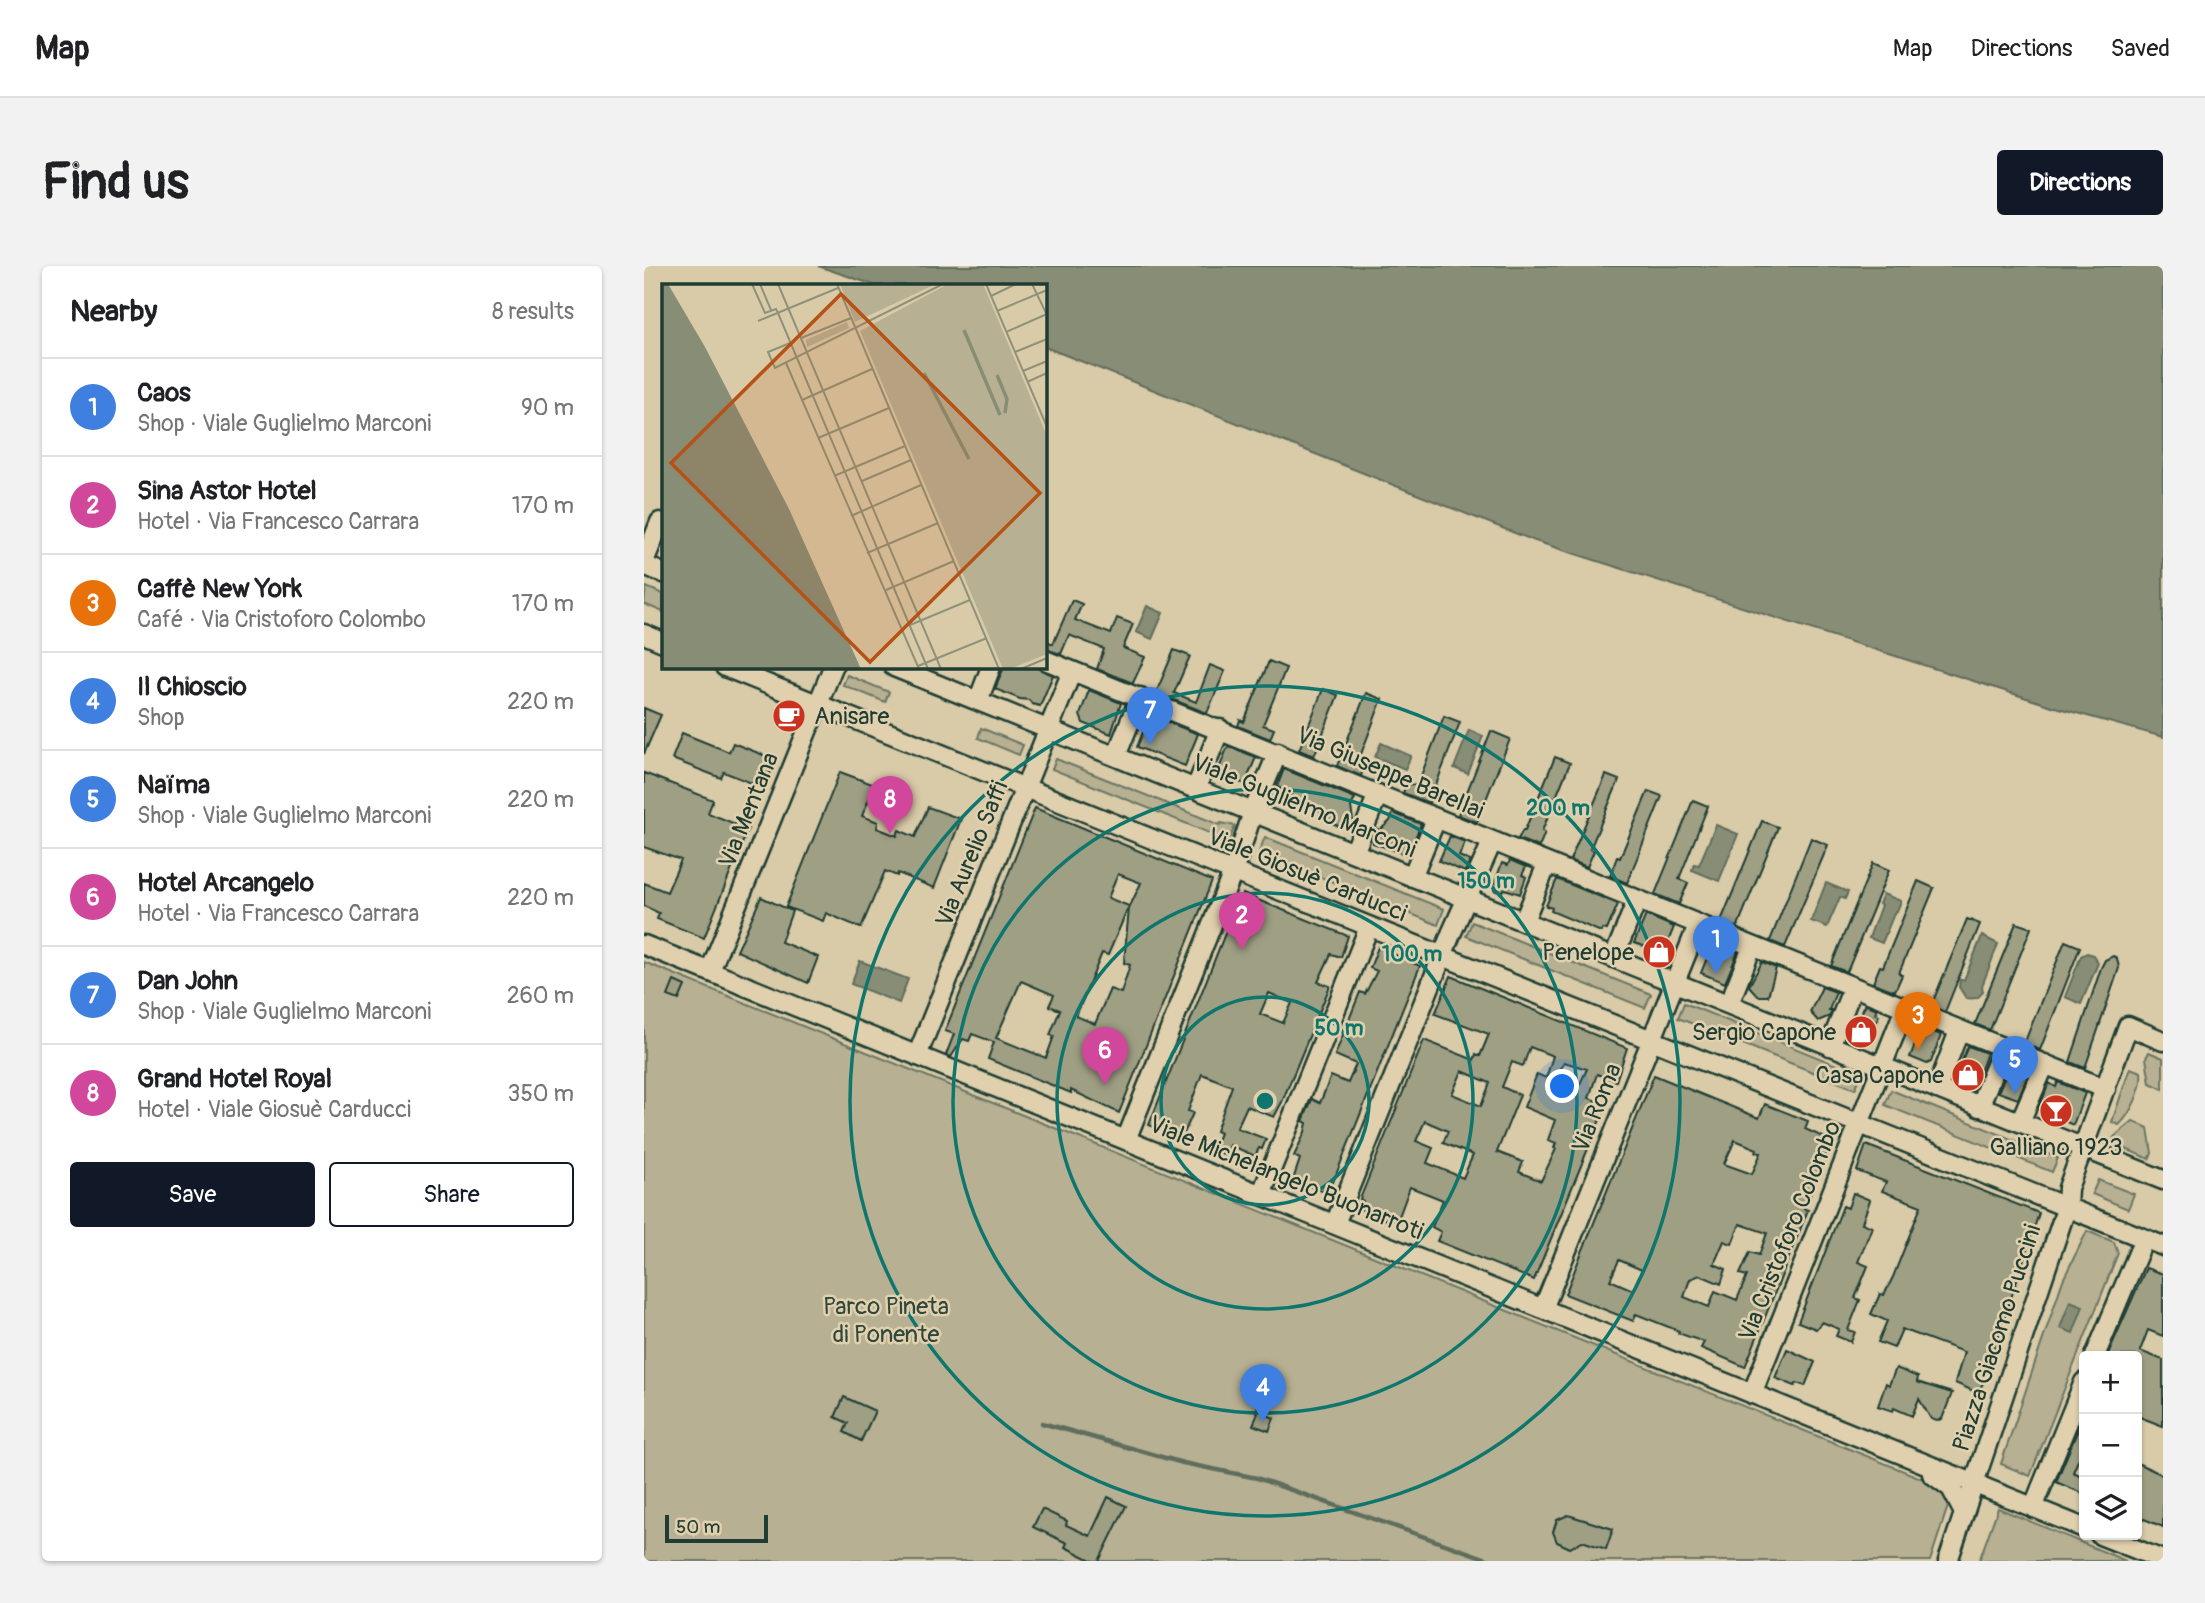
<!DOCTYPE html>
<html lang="en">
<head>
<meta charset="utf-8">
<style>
	body { margin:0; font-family:Pangolin,sans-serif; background:#f2f2f2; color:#202124 }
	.controls { position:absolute; right:21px; bottom:21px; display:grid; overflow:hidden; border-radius:7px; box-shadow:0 2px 5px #0004 }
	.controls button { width:63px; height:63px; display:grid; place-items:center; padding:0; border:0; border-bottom:2px solid #e0e0e0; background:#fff; color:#202124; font:35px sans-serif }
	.scale { position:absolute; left:21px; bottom:18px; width:103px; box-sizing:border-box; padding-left:7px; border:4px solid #1f3d34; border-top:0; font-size:19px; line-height:24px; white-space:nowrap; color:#1f3d34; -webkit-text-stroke:5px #e1d0ad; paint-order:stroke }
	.you { position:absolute; left:919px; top:821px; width:24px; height:24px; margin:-18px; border:5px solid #fff; border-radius:50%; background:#1a73e8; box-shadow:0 0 0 10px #1a73e833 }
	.badge { display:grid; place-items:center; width:46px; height:46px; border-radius:50%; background:#111827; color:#fff; font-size:23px; font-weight:700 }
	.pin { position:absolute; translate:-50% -58px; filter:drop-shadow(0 2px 4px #0008) }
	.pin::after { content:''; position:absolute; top:37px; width:24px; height:21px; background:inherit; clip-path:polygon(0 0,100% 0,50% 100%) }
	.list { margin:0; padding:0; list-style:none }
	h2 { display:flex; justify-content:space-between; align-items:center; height:91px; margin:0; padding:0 28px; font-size:30px }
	h2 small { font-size:23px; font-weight:400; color:#757577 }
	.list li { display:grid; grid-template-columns:46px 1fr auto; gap:21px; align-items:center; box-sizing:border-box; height:98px; padding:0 28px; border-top:2px solid #e0e0e0 }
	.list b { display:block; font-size:26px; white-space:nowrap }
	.list p { margin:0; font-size:23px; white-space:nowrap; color:#757577 }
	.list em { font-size:23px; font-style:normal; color:#757577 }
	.actions { display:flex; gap:14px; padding:21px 28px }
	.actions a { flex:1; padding:16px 0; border:2px solid #111827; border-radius:7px; text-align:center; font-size:24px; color:#111827 }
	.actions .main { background:#111827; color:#fff }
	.icon { flex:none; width:38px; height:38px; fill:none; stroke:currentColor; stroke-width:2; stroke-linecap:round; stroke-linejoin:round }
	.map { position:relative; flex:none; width:1519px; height:1295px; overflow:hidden; border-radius:7px }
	header { display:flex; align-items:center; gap:42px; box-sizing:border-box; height:98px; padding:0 35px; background:#fff; border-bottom:2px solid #e0e0e0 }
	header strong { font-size:33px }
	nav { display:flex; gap:38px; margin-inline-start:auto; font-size:24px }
	.intro { display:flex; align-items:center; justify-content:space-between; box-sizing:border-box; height:168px; padding:0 42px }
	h1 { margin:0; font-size:49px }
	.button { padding:18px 32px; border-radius:7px; background:#111827; color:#fff; font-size:24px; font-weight:700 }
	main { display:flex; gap:42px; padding:0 42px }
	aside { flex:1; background:#fff; border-radius:7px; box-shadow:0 2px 5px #0004 }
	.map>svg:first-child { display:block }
	.green { fill:#b7b093; stroke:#6b7664; stroke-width:2 }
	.water { fill:#888d76; stroke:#5e6d5c; stroke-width:2 }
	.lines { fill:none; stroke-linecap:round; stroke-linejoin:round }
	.stream { stroke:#5e6d5c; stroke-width:4.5 }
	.building { fill:#9f9f84; stroke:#1f3d34; stroke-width:2; fill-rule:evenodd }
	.minor-casing { stroke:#1f3d34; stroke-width:23 }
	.minor { stroke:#e1d0ad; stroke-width:18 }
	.ring { fill:none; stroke:#0f766e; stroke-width:3.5 }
	.labels { text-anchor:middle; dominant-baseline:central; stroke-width:5; stroke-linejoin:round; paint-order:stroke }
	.poi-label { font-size:24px; fill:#1f3d34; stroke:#e1d0ad; text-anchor:end }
	.street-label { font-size:24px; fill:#1f3d34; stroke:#e1d0ad }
	.park-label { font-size:24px; fill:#2e483e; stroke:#e1d0ad }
	.inset-river { fill:none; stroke:#888d76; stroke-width:3.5 }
	.inset-road { fill:none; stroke:#8f927a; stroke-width:2 }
	.view { fill:#b65216; fill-opacity:0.15; stroke:#b65216; stroke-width:3.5 }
	.inset-edge { fill:none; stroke:#1f3d34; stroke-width:3.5 }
	.centre { fill:#0f766e; stroke:#e1d0ad; stroke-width:3.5 }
	.ring-label { font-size:21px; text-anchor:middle; font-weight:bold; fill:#0f766e; stroke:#e1d0ad; stroke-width:5; stroke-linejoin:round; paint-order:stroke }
</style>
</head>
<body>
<header>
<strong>Map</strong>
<nav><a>Map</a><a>Directions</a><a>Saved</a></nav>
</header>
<div class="intro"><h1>Find us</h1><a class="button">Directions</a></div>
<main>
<aside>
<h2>Nearby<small>8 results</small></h2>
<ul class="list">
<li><span class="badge" style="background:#3f7fe0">1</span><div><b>Caos</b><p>Shop · Viale Guglielmo Marconi</p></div><em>90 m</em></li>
<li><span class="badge" style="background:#d1479c">2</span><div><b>Sina Astor Hotel</b><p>Hotel · Via Francesco Carrara</p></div><em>170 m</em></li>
<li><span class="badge" style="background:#e8710a">3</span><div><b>Caffè New York</b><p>Café · Via Cristoforo Colombo</p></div><em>170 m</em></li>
<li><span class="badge" style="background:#3f7fe0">4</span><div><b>Il Chioscio</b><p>Shop</p></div><em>220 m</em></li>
<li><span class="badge" style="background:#3f7fe0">5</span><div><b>Naïma</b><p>Shop · Viale Guglielmo Marconi</p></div><em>220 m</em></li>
<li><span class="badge" style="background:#d1479c">6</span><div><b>Hotel Arcangelo</b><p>Hotel · Via Francesco Carrara</p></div><em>220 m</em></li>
<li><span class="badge" style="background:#3f7fe0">7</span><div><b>Dan John</b><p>Shop · Viale Guglielmo Marconi</p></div><em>260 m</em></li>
<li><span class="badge" style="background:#d1479c">8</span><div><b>Grand Hotel Royal</b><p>Hotel · Viale Giosuè Carducci</p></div><em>350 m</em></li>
</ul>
<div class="actions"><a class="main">Save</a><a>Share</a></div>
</aside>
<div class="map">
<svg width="1519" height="1295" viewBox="0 0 1519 1295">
	<rect width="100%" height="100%" fill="#d9caa8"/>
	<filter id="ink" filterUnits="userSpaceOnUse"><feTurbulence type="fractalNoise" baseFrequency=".0143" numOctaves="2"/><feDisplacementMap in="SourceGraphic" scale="14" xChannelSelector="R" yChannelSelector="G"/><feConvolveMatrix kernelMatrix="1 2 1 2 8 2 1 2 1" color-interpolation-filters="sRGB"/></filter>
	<g filter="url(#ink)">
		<path class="green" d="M2,321L19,328V346L0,338Z
			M203,409L245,426L241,436L199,419Z
			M337,462L379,479L375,489L334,472Z
			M412,493L576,559L577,557L591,560L585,575L408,503Z
			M621,571L800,643L794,659L615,586Z
			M828,656L1007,728L1001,742L822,670Z
			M0,696L1292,1218L1306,1234L1286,1295H0Z
			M1040,737L1217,809L1211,823L1034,752Z
			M1505,786L1519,792V823L1506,817L1502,792Z
			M1486,802L1497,806C1499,822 1487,848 1475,859L1468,856Z
			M1247,824L1414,892L1408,906L1241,839Z
			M1489,855L1504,862L1508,887L1505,893L1468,877L1470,871Z
			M1454,914L1490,928L1484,943L1448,928Z
			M1443,965L1470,976L1474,987L1386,1210L1357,1198L1419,1014Z
			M1354,1242L1482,1295H1335Z"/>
		<path class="water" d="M174,0H1519V471L1411,441L891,275L401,81V19H230Z
			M503,340L519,347L508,373L492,366Z
			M825,464L839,470L824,508L810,502Z
			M737,477L767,490L761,503L731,491Z
			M1072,559L1094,568L1075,615L1048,604L1050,598L1055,599Z
			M1182,617L1204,626L1201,633L1196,631L1183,661L1167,655Z
			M1239,628L1257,635L1253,645H1251L1238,677L1225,672L1237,639L1235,638Z
			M1338,670L1354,678L1338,720L1339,725C1335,733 1330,733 1322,732L1315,721L1316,714H1320Z
			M1443,687L1449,689L1454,697L1437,738L1421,731L1437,690Z
			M216,695L264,713L255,737L207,718Z
			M1426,1035L1439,1040L1429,1067L1416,1062Z"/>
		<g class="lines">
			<path class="stream" d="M398,1157L539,1197L613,1212L849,1295"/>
		</g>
		<path class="building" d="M428,334L438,338L431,354L467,368L473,352L489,358L479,382L501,391L489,417L453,403L460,383L425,369L417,388L401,383V374L409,378Z
			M530,384L546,390L530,427L552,436L566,399L581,405L563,447L512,427Z
			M625,395L642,402L619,459L630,463L626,473L594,460L596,454L600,456Z
			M360,401H392L409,409L396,440L388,438L385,434L376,433L351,423Z
			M679,423L694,429L670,490L655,484Z
			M445,424L477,437L467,468L439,457L436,449Z
			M722,427L738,433L714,496L721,499L717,510L693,500Z
			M0,442L17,449L0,488Z
			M506,449L554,468L541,500L493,481Z
			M800,450L816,456L785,537L759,527L763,517L773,520Z
			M847,465L866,473L833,556L814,549Z
			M38,467L85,486L89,477L132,494L120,522L80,506L77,512L28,493Z
			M584,480L612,491L601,518L573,508Z
			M911,491L926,497L898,565L901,566L895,581L874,573L879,564H881Z
			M640,503L711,532L707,541L709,554L705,565L675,551L677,546L663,534L657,540L649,537L646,527L633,521Z
			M196,506L231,519L218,550L234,556L233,562L253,570L255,564L271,571L284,541L317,553L290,622L254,607L253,610L241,605L217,662L182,647L179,655L142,641Z
			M0,507L69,534L64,547L104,563L60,672L13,653L15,647L0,640V617L23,626L37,594L0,581Z
			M962,509L975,514L946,583L950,585L943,601L926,594Z
			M1004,525L1018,530L983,617L966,610L973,591L976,592Z
			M1049,534L1064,540L1035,613L1044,617L1035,638L1011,628Z
			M391,542L568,615L475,847L427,824V827L344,793L350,776L328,768L325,775L319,773L307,791L302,789L310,768L301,765ZM474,608L497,617L485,642L480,697L486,699L477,727L466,723L451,758L432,750L458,687L464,689L485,640L464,632ZM377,715L410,729L405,740L416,744L406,769L410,770L402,792L352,772Z
			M749,547L777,558L764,589L729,577V572L733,563L736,564L746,555Z
			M1118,555L1134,561L1093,662L1077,655Z
			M806,570L821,576L815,590L826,595L821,606L795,595Z
			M1167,572L1184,579L1141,681L1126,675Z
			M866,594L882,601L878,609L882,611L876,628L861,623L857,627L850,624V619L858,597L864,599Z
			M1229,597L1245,604L1203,706L1187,700Z
			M913,613L974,638L963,664L958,663L957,666L907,645L908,642L902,640Z
			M1274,615L1290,622L1255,707L1258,709L1251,725L1229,717L1236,700L1239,701Z
			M599,628L704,670L697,691L687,688L674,716L686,720L638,836L630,851L603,840L593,862L622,873L618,883L615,882L611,890L586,879L582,889L569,884L576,867L572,865L588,820L558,808L544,845L549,847L538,872L505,859L586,655L590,657L592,637L598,639ZM625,727L648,737L639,757L616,748Z
			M117,631L148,645L137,676L174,691L164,717L93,685Z
			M1002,649L1030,661L1019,688L1015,690L1004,686L1003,681L990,677Z
			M1323,653L1336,658L1301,746L1287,740Z
			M1372,657L1387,662L1346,764L1331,758Z
			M1421,675L1436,681L1396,784L1380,778Z
			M1069,677L1094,686L1081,717L1057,707Z
			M734,681L776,700L685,926L679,923L678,925L660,918L661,915L650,911L656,893L650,890L661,866L663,857L659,855L668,833L676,837L687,810L704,817L712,798L691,789L716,726L721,728L733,705L726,702Z
			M1469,690L1473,692L1475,702L1441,802L1426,796L1457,702L1461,694Z
			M1118,696L1132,702L1124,730H1114L1105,720Z
			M807,710L983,782L972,815L953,808L945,832L962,839L890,1014L793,975L797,966L788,961L799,934L784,928L766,921L753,956L748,954L747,956L716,943L719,935L716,933L780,774L830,794L832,788L836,790L845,768L791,748ZM886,781L909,790L902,812L893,808L880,841L911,854L904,874L912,877L910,882L912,883L897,915L875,906L879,896L853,886L876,829L858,821L868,796L879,800ZM920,796L943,803L932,826L911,817ZM818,805L846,817L837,840L808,828ZM781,855L804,865L799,877L829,889L819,912L783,897L789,882L772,875Z
			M30,715L41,720L35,734L24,730Z
			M1178,721L1192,726L1185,744H1188L1186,750L1174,755L1166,746Z
			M1221,738L1233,743L1231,748L1235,749L1226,774L1207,768L1205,764L1210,751L1215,752Z
			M1278,761L1297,769L1287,796L1283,798L1266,791Z
			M1324,780L1343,787L1332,817L1312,808Z
			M1367,797L1386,804L1374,833L1354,826Z
			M1010,809L1115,852L1121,838L1164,855L1161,863L1188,875L1160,943L1164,944L1101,1101L1057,1082L1060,1076L1034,1067L1035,1065L992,1048L989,1055L921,1028ZM1091,874L1113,883L1112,886L1117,887L1108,908L1080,898ZM1096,958L1123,967L1115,989L1106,986L1096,1008L1103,1010L1093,1034L1071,1025L1065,1041L1040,1031L1046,1013L1056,1009L1077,1018L1082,1003L1070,998L1080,975L1088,978ZM975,994L998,1004L989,1024L966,1014Z
			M1414,816L1441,827L1429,859L1394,844L1405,817L1412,821Z
			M1222,879L1395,947L1339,1117L1334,1127L1311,1117L1320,1086L1258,1063L1250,1082L1234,1076L1243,1055L1227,1048L1236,1028L1240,1029L1249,1011L1277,940L1238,925L1242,916L1213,905Z
			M1209,927L1226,934L1218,957L1228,961L1214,996L1224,1000L1211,1032L1216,1034L1204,1064L1211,1066L1207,1076L1192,1070L1195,1063L1178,1056L1172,1063L1154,1056L1199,940L1204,942Z
			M1502,1002L1519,1008V1070L1504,1064L1496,1085L1519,1094V1160L1493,1150V1090H1463Z
			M1143,1083L1171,1096L1161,1120L1153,1117L1151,1120L1131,1112Z
			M1252,1102L1274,1111L1273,1116L1308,1127L1298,1153L1293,1155L1287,1153L1275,1133L1268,1150L1250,1142L1249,1145L1234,1140L1242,1117L1245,1119Z
			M200,1131L231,1145L217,1175L200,1166L204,1157L191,1151Z
			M616,1135L627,1139L623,1149L630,1152L625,1165L609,1159L614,1147L612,1145Z
			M1440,1149V1181L1429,1206L1440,1211V1228L1412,1216Z
			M1493,1197L1519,1209V1261L1493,1250Z
			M464,1231L482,1240L455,1295H449L421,1281L423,1277L389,1261L398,1243L423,1255L422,1259L446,1270Z
			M924,1249L969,1263L962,1283L938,1275L926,1282L913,1276L909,1266L913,1254Z"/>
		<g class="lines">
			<defs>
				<path id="minor" d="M0,296L16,256
					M0,299L19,307
					M0,368L19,376
					M401,394L1462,823
					M81,401L1519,980
					M250,401L1519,914
					M334,435L347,401
					M472,490L496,431
					M552,522L576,463
					M710,587L734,528
					M768,611L792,553
					M880,655L903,598
					M0,679L1440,1262
					M970,691L993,634
					M66,705L189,401
					M1085,738L1108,681
					M1186,780L1209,721
					M273,790L428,405
					M1293,823L1315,765
					M1335,841L1359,782
					M1376,856L1401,798
					M482,874L589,606L609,546L634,486
					M617,929L725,661
					M691,958L807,668L848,576
					M899,1043L1054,659
					M1451,1090L1500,973
					M1108,1128L1261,742
					M1288,1208L1307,1222L1320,1247
					M1389,1242L1440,1116
					M1456,1269L1519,1294
					M1304,1295L1423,940L1424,922L1484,760L1519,775"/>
			</defs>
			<use href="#minor" class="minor-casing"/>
			<use href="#minor" class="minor"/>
		</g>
	</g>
	<g class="ring">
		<circle cx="621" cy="835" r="104"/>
		<circle cx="621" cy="835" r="208"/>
		<circle cx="621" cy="835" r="312"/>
		<circle cx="621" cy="835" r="415"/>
	</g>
	<defs>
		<symbol id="cafe-disc" viewBox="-11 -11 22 22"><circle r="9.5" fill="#c8321e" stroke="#e1d0ad"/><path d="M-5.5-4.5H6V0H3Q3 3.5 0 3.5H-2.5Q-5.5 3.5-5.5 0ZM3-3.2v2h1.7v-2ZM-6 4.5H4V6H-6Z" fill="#fff"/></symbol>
		<symbol id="shop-disc" viewBox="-11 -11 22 22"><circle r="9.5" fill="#c8321e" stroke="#e1d0ad"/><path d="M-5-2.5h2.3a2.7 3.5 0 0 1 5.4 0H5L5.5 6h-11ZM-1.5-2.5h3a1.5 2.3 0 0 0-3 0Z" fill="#fff"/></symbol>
		<symbol id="bar-disc" viewBox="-11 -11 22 22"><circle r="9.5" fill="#c8321e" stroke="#e1d0ad"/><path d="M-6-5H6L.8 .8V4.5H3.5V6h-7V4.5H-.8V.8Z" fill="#fff"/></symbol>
	</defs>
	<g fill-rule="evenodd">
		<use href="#cafe-disc" x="126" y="431" width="38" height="38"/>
		<use href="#shop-disc" x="996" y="667" width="38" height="38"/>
		<use href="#shop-disc" x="1198" y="747" width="38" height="38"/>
		<use href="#shop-disc" x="1305" y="790" width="38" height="38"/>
		<use href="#bar-disc" x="1393" y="826" width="38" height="38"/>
	</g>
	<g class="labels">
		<g class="poi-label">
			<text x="170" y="450" text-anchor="start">Anisare</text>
			<text x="990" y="686">Penelope</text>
			<text x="1192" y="766">Sergio Capone</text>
			<text x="1300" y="809">Casa Capone</text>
			<text x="1412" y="881" text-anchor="middle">Galliano 1923</text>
		</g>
		<g class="street-label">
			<text transform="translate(746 507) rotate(23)">Via Giuseppe Barellai</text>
			<text transform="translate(660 540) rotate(22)">Viale Guglielmo Marconi</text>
			<text transform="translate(105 544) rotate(-68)">Via Mentana</text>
			<text transform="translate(328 588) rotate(-68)">Via Aurelio Saffi</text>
			<text transform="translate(663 609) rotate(22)">Viale Giosuè Carducci</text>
			<text transform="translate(953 842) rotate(-68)">Via Roma</text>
			<text transform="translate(642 912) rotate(22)">Viale Michelangelo Buonarroti</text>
			<text transform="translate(1146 965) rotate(-68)">Via Cristoforo Colombo</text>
			<text transform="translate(1353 1072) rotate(-72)">Piazza Giacomo Puccini</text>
		</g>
		<g class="park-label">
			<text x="242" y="1040">Parco Pineta<tspan x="242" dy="28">di Ponente</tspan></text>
		</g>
	</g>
	<g transform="translate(18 18)">
		<rect width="385" height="385" fill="#d9caa8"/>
		<path d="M178,0H274L193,38ZM286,0H321L385,152V370L348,385H341L198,47ZM185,38L187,44L145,63L144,56Z" fill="#b7b093"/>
		<path d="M0,0H6L43,63L127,225L199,385H0Z" fill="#888d76"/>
		<path class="inset-river" d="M302,46L338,131M262,89L307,175M335,91L345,115L343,129"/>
		<path class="inset-road" d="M90,0L103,29L114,25L116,29L266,385M98,0L109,26M116,0L279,385M175,0L337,385M324,0L385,143M370,0L385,31M329,12L354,0M335,27L385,6M96,37L176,4M344,48L385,30M139,54L189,34M128,59L106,68L113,84L281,0M353,68L385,55M124,79L257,385M361,87L385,77M365,98L385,89M140,116L210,85M156,154L227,124M172,192L243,162M200,197L249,176M189,232L259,201M205,269L276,239M224,306L292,277M248,341L308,316M256,382L325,354M359,385L385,374"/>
		<path class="view" d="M179,10L378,209L208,378L9,179Z"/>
		<rect width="385" height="385" class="inset-edge"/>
	</g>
	<circle cx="621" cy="835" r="10" class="centre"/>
	<g class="ring-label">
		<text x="914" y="549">200 m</text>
		<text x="842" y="622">150 m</text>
		<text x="768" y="695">100 m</text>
		<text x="695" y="769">50 m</text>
	</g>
</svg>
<div class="controls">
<button>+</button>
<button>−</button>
<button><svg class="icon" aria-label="layers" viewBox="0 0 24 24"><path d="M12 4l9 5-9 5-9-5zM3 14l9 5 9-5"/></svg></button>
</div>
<div class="scale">50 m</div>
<div class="you"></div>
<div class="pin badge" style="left:1072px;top:708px;background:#3f7fe0">1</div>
<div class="pin badge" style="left:598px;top:684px;background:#d1479c">2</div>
<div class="pin badge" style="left:1274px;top:784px;background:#e8710a">3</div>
<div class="pin badge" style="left:619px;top:1156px;background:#3f7fe0">4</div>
<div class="pin badge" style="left:1371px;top:828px;background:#3f7fe0">5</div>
<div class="pin badge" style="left:461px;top:819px;background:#d1479c">6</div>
<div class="pin badge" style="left:506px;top:479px;background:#3f7fe0">7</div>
<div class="pin badge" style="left:246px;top:568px;background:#d1479c">8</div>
</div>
</main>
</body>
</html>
